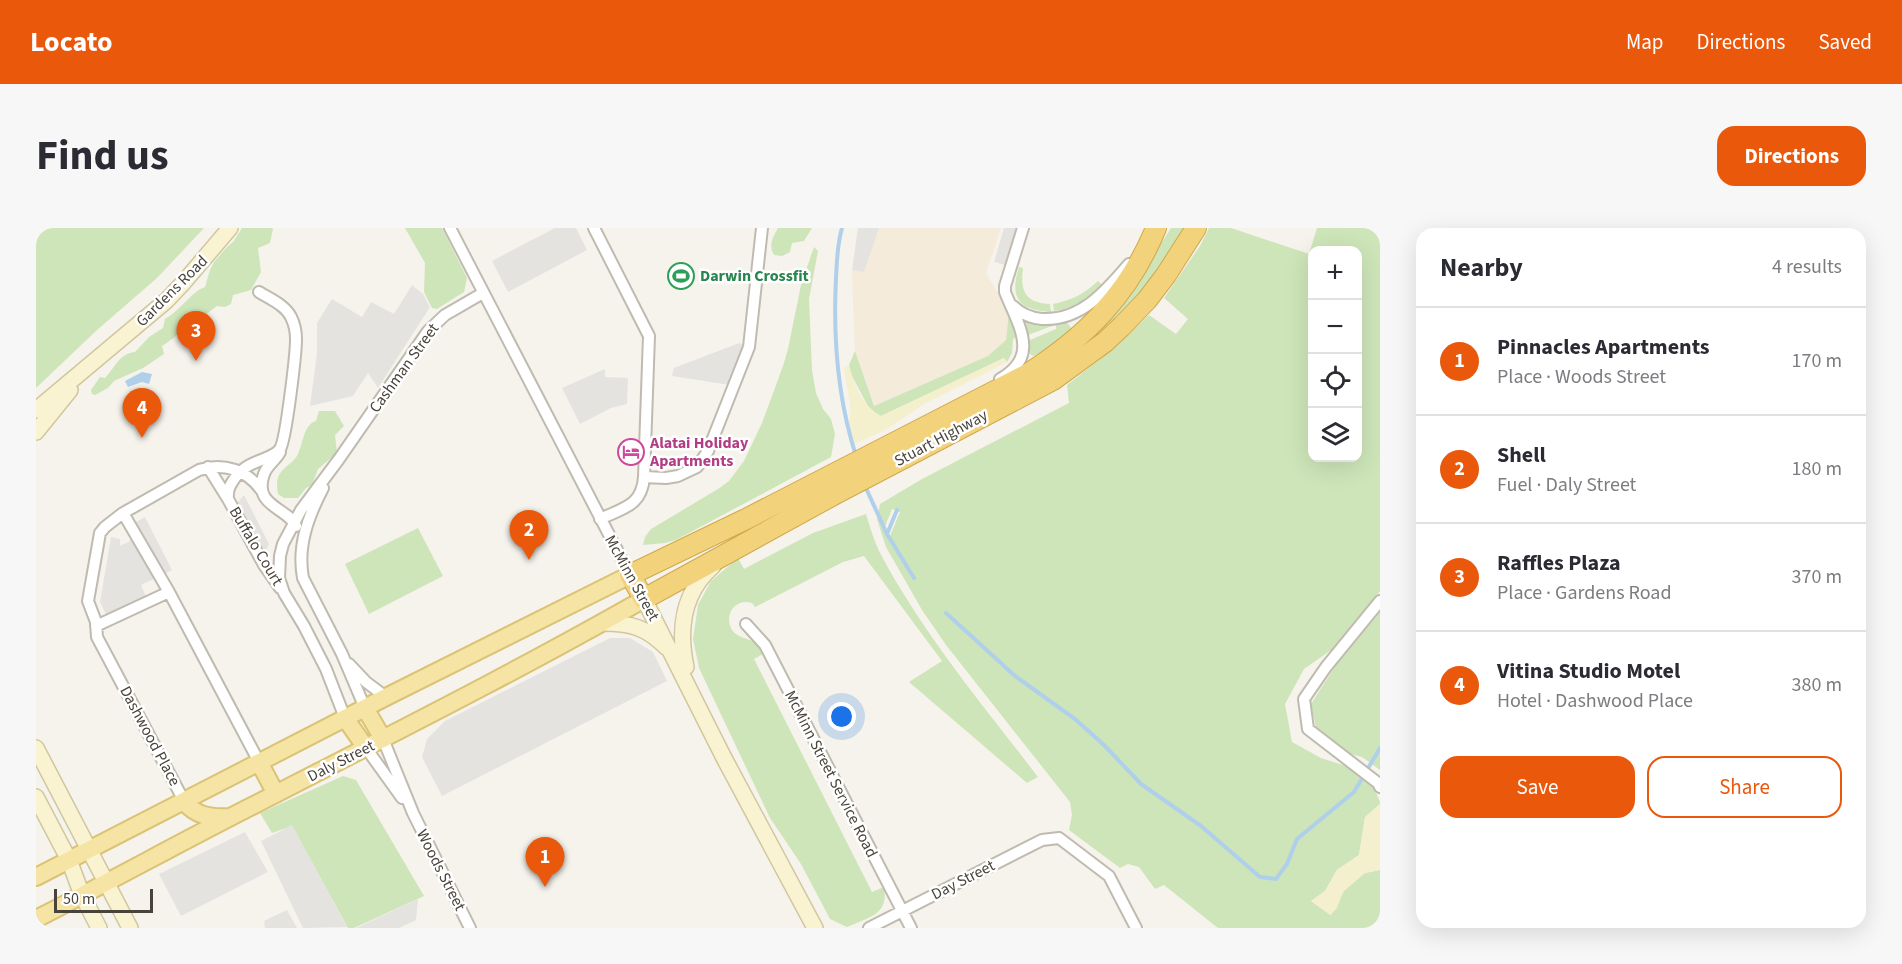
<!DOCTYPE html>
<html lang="en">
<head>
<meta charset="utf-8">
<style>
	body { margin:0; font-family:"Source Sans 3",sans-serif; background:#f7f7f7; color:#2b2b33 }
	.controls { position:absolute; right:18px; top:18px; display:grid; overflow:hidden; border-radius:12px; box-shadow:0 6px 24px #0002 }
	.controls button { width:54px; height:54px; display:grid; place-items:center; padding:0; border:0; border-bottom:2px solid #e1e1e2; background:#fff; color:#2b2b33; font:30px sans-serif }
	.scale { position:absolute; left:18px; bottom:15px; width:99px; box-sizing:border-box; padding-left:6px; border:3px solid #49443a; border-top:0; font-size:16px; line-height:21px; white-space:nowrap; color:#49443a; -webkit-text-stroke:4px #fff; paint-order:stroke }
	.you { position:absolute; left:806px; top:489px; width:21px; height:21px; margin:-15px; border:4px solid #fff; border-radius:50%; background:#1a73e8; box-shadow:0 0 0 9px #1a73e833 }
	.badge { display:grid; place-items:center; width:39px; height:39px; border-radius:50%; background:#ea580c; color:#fff; font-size:20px; font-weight:700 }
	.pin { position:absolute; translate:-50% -50px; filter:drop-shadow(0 2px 3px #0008) }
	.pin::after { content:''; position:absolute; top:32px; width:21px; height:18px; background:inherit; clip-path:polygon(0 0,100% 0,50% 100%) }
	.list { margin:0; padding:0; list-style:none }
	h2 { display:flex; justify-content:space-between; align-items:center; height:78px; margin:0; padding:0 24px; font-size:26px }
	h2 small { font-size:20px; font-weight:400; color:#7c7c81 }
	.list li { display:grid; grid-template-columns:39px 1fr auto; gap:18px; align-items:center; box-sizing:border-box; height:108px; padding:0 24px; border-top:2px solid #e1e1e2 }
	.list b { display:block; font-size:22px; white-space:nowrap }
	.list p { margin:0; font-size:20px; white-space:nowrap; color:#7c7c81 }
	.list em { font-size:20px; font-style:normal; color:#7c7c81 }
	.actions { display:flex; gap:12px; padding:18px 24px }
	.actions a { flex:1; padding:14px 0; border:2px solid #ea580c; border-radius:18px; text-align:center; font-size:21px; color:#ea580c }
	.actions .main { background:#ea580c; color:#fff }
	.icon { flex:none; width:33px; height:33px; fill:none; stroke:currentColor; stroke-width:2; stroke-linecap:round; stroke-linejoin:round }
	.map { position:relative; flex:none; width:1344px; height:700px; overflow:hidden; border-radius:18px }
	header { display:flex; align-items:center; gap:36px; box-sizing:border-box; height:84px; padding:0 30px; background:#ea580c; color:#fff }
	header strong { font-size:28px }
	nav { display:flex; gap:33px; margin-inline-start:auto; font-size:21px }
	.intro { display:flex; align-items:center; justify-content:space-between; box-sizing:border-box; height:144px; padding:0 36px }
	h1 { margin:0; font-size:42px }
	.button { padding:15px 27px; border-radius:18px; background:#ea580c; color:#fff; font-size:21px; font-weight:700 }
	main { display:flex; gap:36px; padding:0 36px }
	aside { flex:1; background:#fff; border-radius:18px; box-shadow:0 6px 24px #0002 }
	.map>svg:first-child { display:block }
	.commercial { fill:#f4ebda }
	.green { fill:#cee5b9; fill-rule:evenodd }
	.sand { fill:#f4efcd }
	.parking { fill:#e4e3e0 }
	.water { fill:#afcfeb }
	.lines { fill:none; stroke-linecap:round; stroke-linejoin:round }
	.stream { stroke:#afcfeb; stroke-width:4 }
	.street-casing { stroke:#c0bbb0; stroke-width:14 }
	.secondary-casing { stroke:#d0c7a0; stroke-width:18 }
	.primary-casing { stroke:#dac375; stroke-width:20 }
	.highway-casing { stroke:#d1a84b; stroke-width:22 }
	.street { stroke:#fff; stroke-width:10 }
	.secondary { stroke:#faf3d1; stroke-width:15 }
	.primary { stroke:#f6e4a4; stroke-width:16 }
	.highway { stroke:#f2d27b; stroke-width:20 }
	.labels { text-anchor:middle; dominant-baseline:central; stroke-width:5; stroke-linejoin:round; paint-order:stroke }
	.leisure-label { font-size:16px; font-weight:bold; fill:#27864d; stroke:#fff; text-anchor:start }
	.street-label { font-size:16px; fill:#49443a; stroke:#fff }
	.hotel-label { font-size:16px; font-weight:bold; fill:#b23c85; stroke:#fff; text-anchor:start }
</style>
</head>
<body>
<header>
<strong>Locato</strong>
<nav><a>Map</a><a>Directions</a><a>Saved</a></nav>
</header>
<div class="intro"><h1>Find us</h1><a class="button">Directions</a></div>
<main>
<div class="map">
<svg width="1344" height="700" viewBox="0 0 1344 700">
	<rect width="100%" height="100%" fill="#f5f3ec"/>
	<path class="commercial" d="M822,0H965L950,45L973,84L970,112L952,129L838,178L819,123L816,47Z"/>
	<path class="green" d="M0,0H168L121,50L61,102L0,160Z
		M206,0H236L237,1L234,15L222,20L225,44L215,62L197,67L195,76L189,79L181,78L154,98L148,99C143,106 133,114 126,118L128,126L107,140L78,153L72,160L59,167L56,166L55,162L64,149L69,150C79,140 82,126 99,124L113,109L127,100L129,91C143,84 156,63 169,59L174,42L178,34L191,19L197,14Z
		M369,0H406L431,50L428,64L401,81L396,80L388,64L389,35Z
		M742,0H776L768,13L756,15L754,24L746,28L738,27C732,17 737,9 742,0Z
		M1135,0H1151L1104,68L1054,115L1050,110L1098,58Z
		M1173,0H1195L1273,26L1281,0H1344V363L1298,420L1268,441L1249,476L1256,514L1285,530L1310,538L1332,553L1338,560L1344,574V576L1329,589L1323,627L1301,642L1289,663L1275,673L1295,687L1310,659L1329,645L1344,642V700H1182L1128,657L1119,661L1103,639L1092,636L1084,640L1033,602L1036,587L1034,574L910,417L886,382L850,319L841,291L844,276L886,251L1033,175L1031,157L1067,129L1113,87L1140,106L1152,91L1128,70L1164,18ZM1276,22H1322V230H1276ZM856,281L864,284L853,310L848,301Z
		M778,19L782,23L773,71L776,142L780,165L787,181L795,191L799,206L795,229L640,312L629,315L607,317L609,309L615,301L682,261L693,253L708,233L726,195L747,138L752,121L765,57Z
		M983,39L987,40C984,63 989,75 1014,76L1015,84C983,82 973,70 983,39Z
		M1062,53L1066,57C1050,72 1040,79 1018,83L1017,76C1036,72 1048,66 1062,53Z
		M973,84L982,108L977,111L976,125L971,134L968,130L845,188L834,182L816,148L813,137L819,123L838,178L952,128L970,112Z
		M1028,91L1037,102L1010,122L997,128L993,125L994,112L1020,101V94Z
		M992,94H1015L1016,98L992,107L990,96Z
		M283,183H299L308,198L299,207L301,225L282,241L276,257L270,260L262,270H248L242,266C241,260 240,254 243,247C248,238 258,235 262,226C267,215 268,196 280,193Z
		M830,286C834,299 838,313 844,325C887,406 947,477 1002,549L991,555L873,454L906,433L828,328L807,334L719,379L716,375C700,370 687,386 696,402C701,410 714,411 722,415L727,426L718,431L836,664L848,659C853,687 833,689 811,699L794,691L765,636L734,590L663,440L657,411L662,377L675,353L702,330L708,341L777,305Z
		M382,300L407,348L333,386L309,336Z
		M1344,383V542L1326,529L1311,525L1280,500L1275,476L1305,429Z
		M307,548L320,552L388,668L318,700H312L256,598L236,605L224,585Z"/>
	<path class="sand" d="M968,130L971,134L888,176L851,201L818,216L813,193L815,182L808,140L813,137C817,157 827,178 845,188Z
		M1344,576V642L1329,645L1307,664L1301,680L1294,687L1275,673L1289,663L1301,642L1323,627L1329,589Z"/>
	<path class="parking" d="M519,0H540L551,22L472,64L456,33Z
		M822,0H843L828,44L816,42Z
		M968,0H981L969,37L958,34Z
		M376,57L387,66L394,79L342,160L332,145L317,168L274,178L281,125V95L296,71L326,89L335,74L358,86Z
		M703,115L709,117L694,157L636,148L638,140Z
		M569,141V149L592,150L591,176L575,180L544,196L526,160Z
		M208,267L233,316L225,333L197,280Z
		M109,289L136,342L105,357L110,369L71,388L64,374L75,309L84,311V318L94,313L98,295Z
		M574,410H594L617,424L631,453L406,568L386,529L391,511L409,493Z
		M256,597L311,699L267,700L225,613Z
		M209,604L232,644L145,688L123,646Z
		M382,671L380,692L363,700H320Z
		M251,682L261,700H229L228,693Z"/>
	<path class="water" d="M106,144L116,146L113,156L106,154L92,159L89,153Z"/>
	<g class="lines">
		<path class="stream" d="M806,0C801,17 801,33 800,50C797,109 802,172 820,228
			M829,258L851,306L878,350
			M851,306L861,282
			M910,385L979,448L1039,491L1068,517L1105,556L1165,598L1224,649L1240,651L1251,636L1261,611L1318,564L1344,520"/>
		<defs>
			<path id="street" d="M414,0L594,347
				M558,0L613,108L608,249
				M223,64C234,71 249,77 255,89C258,95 260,104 260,111C260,126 250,212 244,221C236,233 213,230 199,250C194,257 191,262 192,271L228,337L244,360
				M977,78C985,86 995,90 1006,91C1045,93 1070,63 1093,36
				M964,151C1005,128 982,97 969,64V58L987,0
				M244,224C240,232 231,237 228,246C216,278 252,280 260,298
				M172,239L192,271
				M287,260C272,289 261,318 267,350L306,426L329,480
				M87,285L133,364L223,534
				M564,291C587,280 606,278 608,249L630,250L642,248L661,239L672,223L713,119L726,0
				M1344,373L1290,439L1268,471L1272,501L1342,555L1344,559
				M710,396L729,417L875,700
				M60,398L133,364
				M313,436L330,454L350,469
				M309,490L290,441L268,398L248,365L243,350L244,328L247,316L265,282L303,231L392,103L409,87L447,65
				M347,511L377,585L434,700
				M330,520L366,570
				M148,573L61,409L60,394L52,373L64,305L69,299L87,285L163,242C188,234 211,242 226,263
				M833,700L1006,612L1023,610L1073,648L1100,700"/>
			<path id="secondary" d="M0,182L130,73L148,54L194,0
				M0,204L34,162
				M608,371L688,530L779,700
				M566,395C595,395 610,399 631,420
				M650,439C642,401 647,364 677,338
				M0,520L94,700
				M0,569L33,632L46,667L63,700"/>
			<path id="primary" d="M329,480L347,511
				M309,490L330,520
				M223,534L240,566
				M148,573C159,588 175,590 193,589
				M0,649L350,469L594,347
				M0,691C73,654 145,614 218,577C348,510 480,444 608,371"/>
			<path id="highway" d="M1120,0C1093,66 1050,109 990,147L710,291L594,347L608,371L801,265L1017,152L1069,114L1086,98L1111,72L1130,47L1160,0"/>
		</defs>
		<use href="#street" class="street-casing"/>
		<use href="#secondary" class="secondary-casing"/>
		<use href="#primary" class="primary-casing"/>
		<use href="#highway" class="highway-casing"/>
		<use href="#street" class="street"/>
		<use href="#secondary" class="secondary"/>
		<use href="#primary" class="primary"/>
		<use href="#highway" class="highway"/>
	</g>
	<defs>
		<symbol id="stadium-ring" viewBox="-11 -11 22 22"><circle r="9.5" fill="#fff" stroke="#2e9e5b" stroke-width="1.5"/><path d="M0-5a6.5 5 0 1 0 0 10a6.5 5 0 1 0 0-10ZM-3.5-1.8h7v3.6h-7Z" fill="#2e9e5b"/></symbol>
		<symbol id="hotel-ring" viewBox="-11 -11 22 22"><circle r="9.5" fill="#fff" stroke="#d1479c" stroke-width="1.5"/><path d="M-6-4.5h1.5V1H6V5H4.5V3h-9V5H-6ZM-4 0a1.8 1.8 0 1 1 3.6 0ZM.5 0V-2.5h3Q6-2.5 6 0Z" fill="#d1479c"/></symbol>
	</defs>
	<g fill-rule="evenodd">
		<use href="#stadium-ring" x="630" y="33" width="30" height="30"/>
		<use href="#hotel-ring" x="580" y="209" width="30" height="30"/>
	</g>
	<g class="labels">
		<g class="leisure-label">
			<text x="664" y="48">Darwin Crossfit</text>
		</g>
		<g class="street-label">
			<text transform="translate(136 63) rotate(-45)">Gardens Road</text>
			<text transform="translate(368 140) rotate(-54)">Cashman Street</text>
			<text transform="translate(905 210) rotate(-28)">Stuart Highway</text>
			<text transform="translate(220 318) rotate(59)">Buffalo Court</text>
			<text transform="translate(596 350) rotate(61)">McMinn Street</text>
			<text transform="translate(114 508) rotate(62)">Dashwood Place</text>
			<text transform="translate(305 533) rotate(-27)">Daly Street</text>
			<text transform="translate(795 546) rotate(63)">McMinn Street Service Road</text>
			<text transform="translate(405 642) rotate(63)">Woods Street</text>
			<text transform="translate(927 652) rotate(-27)">Day Street</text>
		</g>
		<g class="hotel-label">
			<text x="614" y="215">Alatai Holiday<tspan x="614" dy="18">Apartments</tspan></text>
		</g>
	</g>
</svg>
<div class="controls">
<button>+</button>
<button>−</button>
<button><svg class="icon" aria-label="locate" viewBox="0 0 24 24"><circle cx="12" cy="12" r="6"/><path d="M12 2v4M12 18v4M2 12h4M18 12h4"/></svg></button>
<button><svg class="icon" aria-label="layers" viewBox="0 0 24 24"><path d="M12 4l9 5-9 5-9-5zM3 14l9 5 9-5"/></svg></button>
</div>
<div class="scale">50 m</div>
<div class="you"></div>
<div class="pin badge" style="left:509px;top:659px">1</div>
<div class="pin badge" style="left:493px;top:332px">2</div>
<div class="pin badge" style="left:160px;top:133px">3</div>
<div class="pin badge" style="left:106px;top:210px">4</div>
</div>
<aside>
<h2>Nearby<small>4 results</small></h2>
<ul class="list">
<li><span class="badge">1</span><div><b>Pinnacles Apartments</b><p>Place · Woods Street</p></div><em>170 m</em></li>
<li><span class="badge">2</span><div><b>Shell</b><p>Fuel · Daly Street</p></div><em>180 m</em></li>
<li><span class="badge">3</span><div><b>Raffles Plaza</b><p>Place · Gardens Road</p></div><em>370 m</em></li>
<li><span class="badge">4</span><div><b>Vitina Studio Motel</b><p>Hotel · Dashwood Place</p></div><em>380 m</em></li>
</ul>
<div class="actions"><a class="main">Save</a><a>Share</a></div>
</aside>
</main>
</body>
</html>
